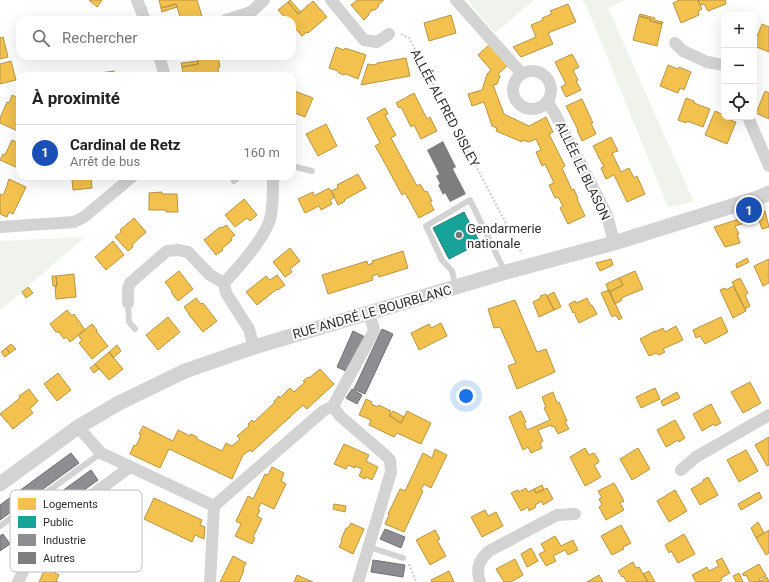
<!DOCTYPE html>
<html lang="fr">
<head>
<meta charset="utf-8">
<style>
	body { margin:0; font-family:Roboto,sans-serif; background:#f6f6f6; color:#222 }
	.controls { position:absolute; right:12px; top:12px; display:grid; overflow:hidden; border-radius:8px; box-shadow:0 4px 16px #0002 }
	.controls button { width:36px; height:36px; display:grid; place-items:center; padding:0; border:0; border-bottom:1px solid #e0e0e0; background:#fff; color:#222; font:20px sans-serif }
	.you { position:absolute; left:466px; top:396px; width:14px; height:14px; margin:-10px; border:3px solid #fff; border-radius:50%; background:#1a73e8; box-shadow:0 0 0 6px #1a73e833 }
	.badge { display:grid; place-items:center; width:26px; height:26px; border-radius:50%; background:#1a73e8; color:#fff; font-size:13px; font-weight:700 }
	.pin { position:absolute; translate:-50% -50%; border:2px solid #fff; box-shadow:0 1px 4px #0006 }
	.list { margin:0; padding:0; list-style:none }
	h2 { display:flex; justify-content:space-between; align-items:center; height:52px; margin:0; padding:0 16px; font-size:17px }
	h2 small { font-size:13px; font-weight:400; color:#767676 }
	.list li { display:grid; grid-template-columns:26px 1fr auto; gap:12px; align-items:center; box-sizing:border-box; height:56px; padding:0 16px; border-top:1px solid #e0e0e0 }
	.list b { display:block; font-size:15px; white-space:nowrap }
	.list p { margin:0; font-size:13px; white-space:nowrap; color:#767676 }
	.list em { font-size:13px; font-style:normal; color:#767676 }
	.icon { flex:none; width:22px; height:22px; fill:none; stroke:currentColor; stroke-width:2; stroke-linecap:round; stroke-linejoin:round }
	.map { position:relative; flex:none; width:769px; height:582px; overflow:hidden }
	.search { position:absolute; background:#fff; box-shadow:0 4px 16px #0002; left:16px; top:16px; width:280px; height:44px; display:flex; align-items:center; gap:10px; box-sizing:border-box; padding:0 14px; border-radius:12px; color:#767676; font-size:15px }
	.panel { position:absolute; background:#fff; box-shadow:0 4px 16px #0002; left:16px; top:72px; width:280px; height:108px; border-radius:12px }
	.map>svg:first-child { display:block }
	.green { fill:#eff3ec }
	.homes { fill:#f2c14e; stroke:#b79544 }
	.public { fill:#17a398; stroke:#1e8078 }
	.industry { fill:#8d8d92; stroke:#707074 }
	.building { fill:#7e7e7e }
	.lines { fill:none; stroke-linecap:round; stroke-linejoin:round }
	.path { stroke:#d3d3d3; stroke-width:2.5; stroke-dasharray:2 2; stroke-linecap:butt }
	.service { stroke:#d3d3d3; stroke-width:6 }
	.minor { stroke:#d3d3d3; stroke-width:12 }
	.tertiary { stroke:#d3d3d3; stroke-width:15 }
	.poi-dot { fill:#777; stroke:#fff; stroke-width:1.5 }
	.labels { text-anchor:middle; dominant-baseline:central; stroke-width:4; stroke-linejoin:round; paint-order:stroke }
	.street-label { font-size:13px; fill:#2e2e2e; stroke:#fff }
	.poi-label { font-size:13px; fill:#2e2e2e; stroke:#fff; text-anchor:start }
	.key { fill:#fff; stroke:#c0c0c0; stroke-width:1 }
	.key-label { font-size:11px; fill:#2e2e2e }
</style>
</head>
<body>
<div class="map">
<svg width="769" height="582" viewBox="0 0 769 582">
	<rect width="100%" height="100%" fill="#fff"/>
	<path class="green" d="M467,0H534L495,33Z
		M582,0H626L608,8L694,202L668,207L586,5Z
		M85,237L3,308L0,310V241Z"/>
	<path class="homes" d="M89,0H102L97,7Z
		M159,0H197L202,16L189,20H181L176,4L161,8Z
		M290,0L301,12L298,14L288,2Z
		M357,0H384L379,4L378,7L375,10H373L369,13L368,16L364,20L351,5Z
		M679,0H698L702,9L698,11L699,15L681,23L673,3Z
		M698,0H725L726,4L708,11L704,4L700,5Z
		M313,1L327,17L308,33L307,32L302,36L292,25V20H287L278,10L288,2L298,14Z
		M176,4L177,7L162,12L161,8Z
		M568,4L576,22L548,33L553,44L521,57L513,47L536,37L531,25L543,20L542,18L552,14L550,11Z
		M640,14L655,18L654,20L663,22L662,24L650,21L651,19L639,16Z
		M451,15L456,33L429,41L424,23Z
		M639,16L651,19L650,21L662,24L657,46L633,40Z
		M762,24L769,27V52L754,46V44Z
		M3,37L8,57L0,59V38Z
		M490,44L508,65L498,74L500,76L497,84L493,85L504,114L529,126L546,117L553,132L549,134L565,166L562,168L572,190L574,189L578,199H577L585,216L568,224L560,208L563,206L558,197L555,198L549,185L554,183L545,164L542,166L536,152L541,150L536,139L529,142L523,140L522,142L496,131L497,128L492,126L484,102L472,106L468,94L482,90L487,74L491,70L478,55Z
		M336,47L344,50L345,48L366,55L358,79L346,74L343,75L339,73L338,71L329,68Z
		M572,54L579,67L573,70L578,80L576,81L581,90L566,97L561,87L566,84L555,62Z
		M197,56H218L220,67H218L219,74L202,76H183L182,67L198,64Z
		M406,58L410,76L361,85L368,64L373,65L377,64V63Z
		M11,61L16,80L0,84V64Z
		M198,61V64L182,67L181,63Z
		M668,65L678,69L679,67L691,72L684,90L680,88L678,93L660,86Z
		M114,71L115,76H93V74Z
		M292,90L313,98L305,117L292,112Z
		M765,91L769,93V119L756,113Z
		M414,93L427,119L430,117L437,131L421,139L414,125L411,127L401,107L399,108L396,103Z
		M12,95L20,99V132L0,123V118L7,102L9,103Z
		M686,98L694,101V103L710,109L703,127L687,121L686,123L678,120Z
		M582,99L593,123H591L596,134L582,141L577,130H578L566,106Z
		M385,108L388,114L385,115L396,135L391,138L417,186L420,184L425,192L427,191L432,201L430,202L434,210L419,218L405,193L402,195L382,158L375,146L380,143L367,118Z
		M715,111L724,115V118L736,122L727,144L705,135Z
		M326,124L337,146L318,156L306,134Z
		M611,137L618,151L612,153L621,172L629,168L634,178L637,176L645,194L627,202L614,175L606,179L601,168L604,167L593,146Z
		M12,140L20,144V169L0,160L3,154L5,155Z
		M358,174L366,188L344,200L345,201L338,205L331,191L338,188L337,185Z
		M73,176H91L92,188L73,190L72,180L74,179Z
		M9,179L26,187L13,214L9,212L7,217L0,214V194L2,195L4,194Z
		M329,188L335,197L330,200L332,204L321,210L319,206L305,213L298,199L313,192L314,196Z
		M162,192V194H177L178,212H166V210H149V193Z
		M244,199L257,215L250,221L247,218L235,227L225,215Z
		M765,211L769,227L762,229L759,220L753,222L752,221L735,226L739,234H737L740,243L725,247L714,227Z
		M134,218L146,232L132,245L133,247L128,251L115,237L121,232L120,230Z
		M226,225L235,235L231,238L232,240L222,249L223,250L216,255L204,240L220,227L222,228Z
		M113,241L124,255L106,270L95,257Z
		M290,248L300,261L290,269L292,272L285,277L273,262Z
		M403,251L408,268L379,277L378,274L372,276L373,280L328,294L322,275L367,261L368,265L373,263L372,261Z
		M747,258L749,262L737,268L736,264Z
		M611,259L613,265L600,271L596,263Z
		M769,259V283L763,286L754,266Z
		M179,271L193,289L178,301L171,292L172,291L165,282Z
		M635,271L643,289L621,298L622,300L615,304L609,292L623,285L619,278Z
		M74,274L76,297L56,299L55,286H57L56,276Z
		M277,275L285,285L278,290L277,289L257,305L246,292L266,276L270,280Z
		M52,276H56L57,286H53Z
		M619,278L623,285L609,292L606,284Z
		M740,278L748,293L745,295L750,306L745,309L732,282Z
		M733,286L746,311L733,318L720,290L725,288L726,290Z
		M28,287L33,293L26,298L22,292Z
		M609,290L622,318L619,320L616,315L612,317L601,293Z
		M554,292L561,307L554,310L547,296Z
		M546,294L554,310L539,317L533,302L541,298L540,296Z
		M196,298L201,304L203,303L217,321L203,332L189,315V314L184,307Z
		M587,298L591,306L592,305L597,314L579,323L575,315H576L574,312L573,313L569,304L575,301L576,303Z
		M515,300L537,352L546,349L555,372L517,389L508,366L516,363L500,327L494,328L488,309Z
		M67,310L72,316L74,314L85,330L70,342L66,337L64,339L60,334V332H56L50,324Z
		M168,317L180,332L158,350L146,335Z
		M721,317L728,332L705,344L700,336L696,338L693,330Z
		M441,323L447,336L419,350L411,333L429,324L431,328Z
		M92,324L97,330L96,331L108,346L92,359L79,343L82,340L78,335Z
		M676,326L683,340L663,349L665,352L659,355L656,353L649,356L640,339L655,331V332L663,328L665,332Z
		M11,344L16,349L10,353L6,348Z
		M117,345L121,351L113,358L109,352Z
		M6,348L10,353L5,357L1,352Z
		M109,352L123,369L109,380L95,364Z
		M95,364L99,369L94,373L90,368Z
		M320,369L334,384L307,409L303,405L252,452L250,450L243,455L232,479L169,449L160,468L130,454L134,445L136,446L141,435L139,434L143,426L173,441L178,430L190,436L191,434L197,437V439L222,451L226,443L232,446L240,439L237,436L249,426L248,424L252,420L254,422L275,402L274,401L279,396L280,398L290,388L294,392L305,382L303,381L308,377L309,378Z
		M58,373L71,390L57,401L44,384Z
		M750,382L761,403L743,413L731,392Z
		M655,388L660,399L641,408L636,397Z
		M29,389L38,401L30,409L33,413L13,429L0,414L20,398L19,396Z
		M553,392L557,403L559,402L567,421L565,422L569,429L558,434L554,426L552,427L551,425L538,430L543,441L540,443L542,448L531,453L528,447L523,450L509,417L521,411L526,422L524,423L527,430L550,420L544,408L546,407L542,397Z
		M677,392L680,398L663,406L661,401Z
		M366,399L372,402L371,404L378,407L379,405L391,411L389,416L394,418V419L401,423L407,411L431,423L421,444L397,433L394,437L369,425L371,420L359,415Z
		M711,404L721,423L715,426L714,424L702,431L693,414Z
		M393,411L404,417L401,423L394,419V418L390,416Z
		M675,420L685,438L679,442L678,440L666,447L657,430Z
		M769,437V465L767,466L755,445Z
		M344,444L369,455L366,461L378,467L372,480L366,477L365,479L359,476L362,469L355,466V468L348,465L346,469L334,464Z
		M585,448L589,455L593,453L595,454L599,461L598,463L594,465L601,477L585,486L570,457Z
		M638,448L650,469L632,480L620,459Z
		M435,449L447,455L431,488L424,484L421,490L423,491L404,532L385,524L389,515L388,514L400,489L405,491L423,453L432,458Z
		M746,450L758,471L739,482L727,460Z
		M272,467L284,473L281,481L286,484L274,509L261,503L258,509L260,510L257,516L262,519L253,537L255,538L252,544L235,536L241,524L236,521L248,496L253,499L265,474L268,475Z
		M708,477L718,495L700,505L691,489L703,482V480Z
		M614,483L624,501L620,503L624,510L606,520L599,507L602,505L599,499L602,498L598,491Z
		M542,485L544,490L536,493L534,489Z
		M526,488L528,492L534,489L536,493L547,488L553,499L543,505L542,501L535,505L536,507L529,511L528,507L521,511L511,493L518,490L519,492Z
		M675,490L687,511L669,522L657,501Z
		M759,492L762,498L741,510L738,504Z
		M154,498L202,520L200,525L205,527L204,539L195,535L192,542L144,519Z
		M334,504L346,506L345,512L333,509Z
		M485,510L488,516L496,512L503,526L482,537L471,517Z
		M758,522L764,533L756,538L751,528Z
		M351,523L364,529L353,554L339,547L342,541L341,540L346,528H348Z
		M621,525L631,543L623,547L624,549L612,555L601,536Z
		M435,530L440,539L437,540L446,556L430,565L416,540Z
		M769,530V553L766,555L756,538Z
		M684,534L695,554L678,563L671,551L669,553L665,545Z
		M555,536L561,546L573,540L578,550L568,555L565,550L553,556L556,561L546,566L539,554L545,551L541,544Z
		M531,548L538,561L527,567L521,554Z
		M47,553L60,559L57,566H59L55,573L59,575L56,581L58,582H39L45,569L40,566Z
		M233,556L246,563L243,569L244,570L239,582H220Z
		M722,558L730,573L721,578L722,580L719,582H696L692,575L707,567L709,571L719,566L716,561Z
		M515,559L523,575L511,582H504L496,569Z
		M633,562L636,568L639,567L648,582H627L623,576L622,577L618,571Z
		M759,564L766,576L759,579L760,581L767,577L769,582H757V581L754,582H750L746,575L744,576L742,574Z
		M449,571L454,582H432L431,580Z
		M649,571L655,582H648L643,574Z
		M739,573L743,582H736L733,576Z
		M297,575L313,582H294Z
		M599,575L603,582H587Z"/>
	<path class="public" d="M464,212L480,243L449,259L433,228Z"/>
	<path class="industry" d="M382,329L393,334L365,394L354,389Z
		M353,331L365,337L348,372L337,367Z
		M352,389L362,395L357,404L346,398Z
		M71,453L79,463L0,520V505Z
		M91,470L98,480L54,512L47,502Z
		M385,529L405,537L401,548L380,539Z
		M3,534L10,544L0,551V536Z
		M373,560L405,565L403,577L371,572Z"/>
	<path class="building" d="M443,141L456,167L453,169L466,194L450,202L445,193L443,195L438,185L440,184L436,176L439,174L427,150Z"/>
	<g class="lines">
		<path class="path" d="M401,34L409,38L522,254
			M409,564L416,582"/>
		<path class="service" d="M292,166L312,171
			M234,181L240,176
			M456,287L452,271L442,260L426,226L470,200L505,272
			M128,303L129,322L135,329
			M0,526L101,453
			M369,547L403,558"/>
		<path class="minor" d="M137,0L145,20
			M331,0L364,40L377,42L389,34
			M456,0L522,74
			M226,20L251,12L264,0
			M675,43L683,51L707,62L724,65
			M159,56L165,76
			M513 90a19 19 0 1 1 38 0a19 19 0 1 1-38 0Z
			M546,103L550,106L554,112L607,215L614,243
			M748,117L769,166
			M0,227L74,222L84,217L133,176
			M224,283C238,268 268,235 271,215C273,204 273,192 273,181L275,176
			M128,303V289L130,283L167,251L178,250L188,252L210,275L224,283L226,293L249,329L254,347
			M78,427L101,453L214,506L323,411L333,406
			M681,470L696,457L769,415
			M18,582L36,545L57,521L130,467
			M210,582L214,506
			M358,582L391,472L390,460L384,454L340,416L333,406L374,331L373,326L368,313
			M480,582C476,569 478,561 489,551L557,515L575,514"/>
		<path class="tertiary" d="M0,484L78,427L119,403L185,371L254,347L506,272L614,243L758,198L769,193"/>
	</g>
	<circle class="poi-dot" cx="459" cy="235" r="4"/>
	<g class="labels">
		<g class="street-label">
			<text transform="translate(445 108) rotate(62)">ALLÉE ALFRED SISLEY</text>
			<text transform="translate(583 171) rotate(64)">ALLÉE LE BLASON</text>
			<text transform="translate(372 312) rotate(-16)">RUE ANDRÉ LE BOURBLANC</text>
		</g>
		<g class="poi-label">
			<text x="467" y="228">Gendarmerie<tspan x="467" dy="15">nationale</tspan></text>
		</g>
	</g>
	<rect x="10" y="490" width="132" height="82" rx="6" class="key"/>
	<rect x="18" y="498" width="18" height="12" fill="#f2c14e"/>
	<rect x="18" y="516" width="18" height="12" fill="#17a398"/>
	<rect x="18" y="534" width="18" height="12" fill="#8d8d92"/>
	<rect x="18" y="552" width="18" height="12" fill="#7e7e7e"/>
	<g class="key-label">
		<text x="43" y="508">Logements</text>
		<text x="43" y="526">Public</text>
		<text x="43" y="544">Industrie</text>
		<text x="43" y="562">Autres</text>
	</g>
</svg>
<div class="controls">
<button>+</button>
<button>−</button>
<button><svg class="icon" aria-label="locate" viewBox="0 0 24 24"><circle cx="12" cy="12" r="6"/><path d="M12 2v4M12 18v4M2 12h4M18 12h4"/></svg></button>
</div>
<div class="you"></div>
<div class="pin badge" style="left:749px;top:210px;background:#1a4fb4">1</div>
<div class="search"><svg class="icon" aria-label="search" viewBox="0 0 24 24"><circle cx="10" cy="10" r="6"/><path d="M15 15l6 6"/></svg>Rechercher</div>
<section class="panel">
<h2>À proximité<small></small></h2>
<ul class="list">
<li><span class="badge" style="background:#1a4fb4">1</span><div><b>Cardinal de Retz</b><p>Arrêt de bus</p></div><em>160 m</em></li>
</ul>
</section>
</div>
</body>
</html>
